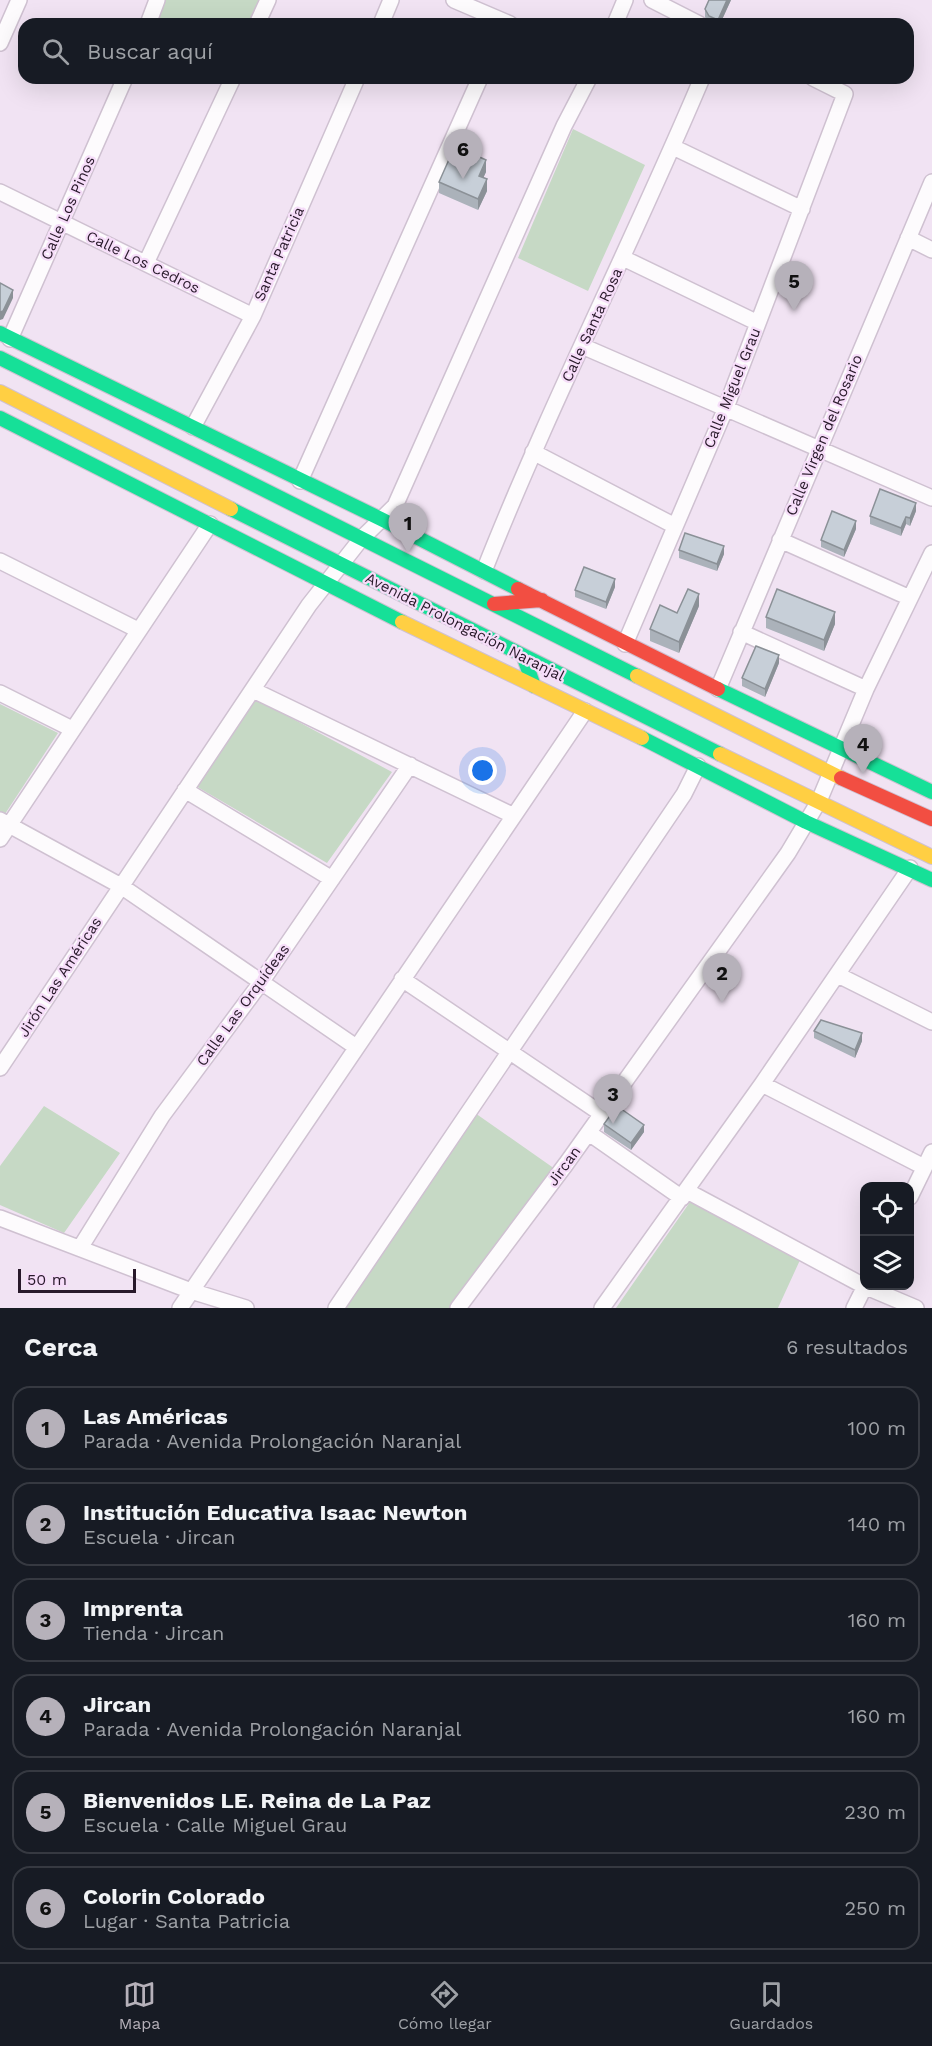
<!DOCTYPE html>
<html lang="es">
<head>
<meta charset="utf-8">
<style>
	body { margin:0; font-family:"Work Sans",sans-serif; background:#242831; color:#f1f3f6 }
	.controls { position:absolute; right:18px; bottom:18px; display:grid; overflow:hidden; border-radius:12px; box-shadow:0 6px 24px #0002 }
	.controls button { width:54px; height:54px; display:grid; place-items:center; padding:0; border:0; border-bottom:2px solid #363941; background:#171b24; color:#f1f3f6; font:30px sans-serif }
	.scale { position:absolute; left:18px; bottom:15px; width:118px; box-sizing:border-box; padding-left:6px; border:3px solid #28192a; border-top:0; font-size:16px; line-height:21px; white-space:nowrap; color:#28192a; -webkit-text-stroke:4px #f6ddf9; paint-order:stroke }
	.you { position:absolute; left:483px; top:771px; width:21px; height:21px; margin:-15px; border:4px solid #fff; border-radius:50%; background:#1a73e8; box-shadow:0 0 0 9px #1a73e833 }
	.badge { display:grid; place-items:center; width:39px; height:39px; border-radius:50%; background:#b6b1ba; color:#111; font-size:20px; font-weight:700 }
	.pin { position:absolute; translate:-50% -50px; filter:drop-shadow(0 2px 3px #0008) }
	.pin::after { content:''; position:absolute; top:32px; width:21px; height:18px; background:inherit; clip-path:polygon(0 0,100% 0,50% 100%) }
	.list { margin:0; padding:0; list-style:none }
	h2 { display:flex; justify-content:space-between; align-items:center; height:78px; margin:0; padding:0 24px; font-size:26px }
	h2 small { font-size:20px; font-weight:400; color:#9ea1a6 }
	.list li { display:grid; grid-template-columns:39px 1fr auto; gap:18px; align-items:center; box-sizing:border-box; height:84px; margin:0 12px 12px; padding:0 12px; border:2px solid #363941; border-radius:18px }
	.list b { display:block; font-size:22px; white-space:nowrap }
	.list p { margin:0; font-size:20px; white-space:nowrap; color:#9ea1a6 }
	.list em { font-size:20px; font-style:normal; color:#9ea1a6 }
	.icon { flex:none; width:33px; height:33px; fill:none; stroke:currentColor; stroke-width:2; stroke-linecap:round; stroke-linejoin:round }
	.map { position:relative; flex:none; width:932px; height:1308px; overflow:hidden }
	.search { position:absolute; background:#171b24; box-shadow:0 6px 24px #0002; left:18px; right:18px; top:18px; height:66px; display:flex; align-items:center; gap:15px; box-sizing:border-box; padding:0 21px; border-radius:18px; color:#9ea1a6; font-size:22px }
	.sheet { height:654px; background:#171b24 }
	nav { display:flex; justify-content:space-around; align-items:center; box-sizing:border-box; height:84px; border-top:2px solid #363941; background:#171b24; font-size:16px; color:#9ea1a6 }
	nav a { display:grid; justify-items:center; gap:3px }
	nav .on { color:#b6b1ba }
	.map>svg:first-child { display:block }
	.green { fill:#c6d9c5 }
	.lines { fill:none; stroke-linecap:round; stroke-linejoin:round }
	.street-casing { stroke:#cfc1d1; stroke-width:18 }
	.fast-casing { stroke:#cfc1d1; stroke-width:16 }
	.slow-casing { stroke:#cfc1d1; stroke-width:16 }
	.jam-casing { stroke:#cfc1d1; stroke-width:16 }
	.street { stroke:#fdfbfd; stroke-width:15 }
	.fast { stroke:#16e098; stroke-width:14 }
	.slow { stroke:#ffcf43; stroke-width:14 }
	.jam { stroke:#f24e42; stroke-width:14 }
	.wall { fill:#abb2ba }
	.shaded-wall { fill:#8b9197 }
	.building { fill:#c7cfd8; stroke:#8b9197; stroke-width:1.5 }
	.labels { text-anchor:middle; dominant-baseline:central; stroke-width:4.5; stroke-linejoin:round; paint-order:stroke }
	.street-label { font-size:15px; fill:#28192a; stroke:#f6ddf9 }
</style>
</head>
<body>
<div class="map">
<svg width="932" height="1308" viewBox="0 0 932 1308">
	<rect width="100%" height="100%" fill="#f1e3f3"/>
	<path class="green" d="M165,0H260L250,24H155Z
		M573,129L645,165L588,291L518,258Z
		M254,698L392,772L327,863L194,785Z
		M0,704L58,733L5,814L0,812Z
		M44,1106L120,1153L64,1233L0,1205V1166Z
		M475,1113L555,1169L451,1308H345Z
		M690,1202L800,1260L778,1308H616Z"/>
	<g class="lines">
		<defs>
			<path id="street" d="M454,0L510,24
				M652,0L699,24
				M148,24L157,0
				M257,24L268,0
				M381,24L391,0
				M615,24L625,0
				M0,43L19,0
				M673,147L802,209
				M0,192L253,316
				M908,238L932,250
				M623,258L758,323
				M146,263L233,78
				M10,339L125,78
				M582,346L932,498
				M193,427L253,316L357,78
				M533,452L675,526
				M300,481L480,78
				M780,540L910,598
				M0,561L138,630
				M484,571C550,404 632,244 702,78
				M741,632L866,689
				M625,644L725,410L845,94L813,78
				M718,689L932,182
				M253,690L512,815
				M0,693L72,729
				M185,790L332,879
				M0,820L121,886L356,1047
				M0,839L210,524
				M838,975L932,1022
				M402,979L602,1114
				M0,1068L309,605L361,539L395,506L564,126L589,78
				M762,1084L924,1167
				M589,1133L682,1198
				M687,1191L864,1286L916,1308
				M910,1197L932,1152
				M0,1218L191,1291L246,1308
				M80,1248L162,1116L262,981L410,765
				M180,1308L585,711
				M336,1308L684,794L698,766
				M458,1308L566,1164L788,853L819,801L866,689L932,553
				M602,1308L762,1084L910,868
				M854,1308L865,1286"/>
			<path id="fast" d="M0,333L383,520L518,589
				M0,358L637,676
				M0,418L402,622
				M231,509L720,754
				M524,658L534,686
				M718,689L932,792
				M642,738L806,822L932,880"/>
			<path id="slow" d="M0,392L231,509
				M402,622L642,738
				M637,676L841,778
				M720,754L932,857"/>
			<path id="jam" d="M518,589L718,689
				M494,604L542,600
				M841,778L932,819"/>
		</defs>
		<use href="#street" class="street-casing"/>
		<use href="#fast" class="fast-casing"/>
		<use href="#slow" class="slow-casing"/>
		<use href="#jam" class="jam-casing"/>
		<use href="#street" class="street"/>
		<use href="#fast" class="fast"/>
		<use href="#slow" class="slow"/>
		<use href="#jam" class="jam"/>
	</g>
	<path class="wall" d="M709,0H731L720,24H709L705,17V9Z
		M486,172L483,178L487,191L478,210L439,193V182Z
		M916,511L910,526L906,524L901,536L870,524V516Z
		M856,529L844,557L821,547V540Z
		M679,550L724,554L717,571L679,558Z
		M615,587L606,609L575,597V590Z
		M699,606L679,653L650,641V629L677,613Z
		M766,617L835,624L824,651L766,628Z
		M779,663L765,697L742,686V678Z
		M814,1031L862,1041L855,1058L814,1038Z
		M604,1124L644,1132L631,1150L604,1132Z"/>
	<path class="shaded-wall" d="M727,0H731L720,24H718V20Z
		M486,160V172L479,187V176Z
		M487,179V191L478,210V199Z
		M13,290V298L3,319L0,320V312Z
		M916,503V511L910,526V518Z
		M906,517V524L901,536V528Z
		M856,521V529L844,557V550Z
		M724,546V554L717,571V564Z
		M615,579V587L606,609V602Z
		M699,594V606L679,653V642Z
		M835,612V624L824,651V640Z
		M779,655V663L765,697V689Z
		M862,1033V1041L855,1058V1050Z
		M644,1125V1132L631,1150V1143Z"/>
	<path class="building" d="M709,0H727L718,20L709,16L705,9Z
		M455,146L486,160L479,176L487,179L478,199L439,182Z
		M0,283L13,290L3,311L0,312Z
		M880,489L916,503L910,518L906,517L901,528L870,516Z
		M832,511L856,521L844,550L821,540Z
		M685,533L724,546L717,564L679,550Z
		M584,567L615,579L606,602L575,590Z
		M688,589L699,594L679,642L650,629L660,605L677,613Z
		M777,589L835,612L824,640L766,617Z
		M756,646L779,655L765,689L742,678Z
		M821,1020L862,1033L855,1050L814,1031Z
		M617,1106L644,1125L631,1143L604,1124Z"/>
	<g class="labels">
		<g class="street-label">
			<text transform="translate(68 208) rotate(-66)">Calle Los Pinos</text>
			<text transform="translate(279 254) rotate(-66)">Santa Patricia</text>
			<text transform="translate(143 262) rotate(26)">Calle Los Cedros</text>
			<text transform="translate(592 325) rotate(-65)">Calle Santa Rosa</text>
			<text transform="translate(732 388) rotate(-68)">Calle Miguel Grau</text>
			<text transform="translate(824 435) rotate(-67)">Calle Virgen del Rosario</text>
			<text transform="translate(465 627) rotate(27)">Avenida Prolongación Naranjal</text>
			<text transform="translate(60 977) rotate(-57)">Jirón Las Américas</text>
			<text transform="translate(243 1005) rotate(-54)">Calle Las Orquídeas</text>
			<text transform="translate(564 1166) rotate(-54)">Jircan</text>
		</g>
	</g>
</svg>
<div class="controls">
<button><svg class="icon" aria-label="locate" viewBox="0 0 24 24"><circle cx="12" cy="12" r="6"/><path d="M12 2v4M12 18v4M2 12h4M18 12h4"/></svg></button>
<button><svg class="icon" aria-label="layers" viewBox="0 0 24 24"><path d="M12 4l9 5-9 5-9-5zM3 14l9 5 9-5"/></svg></button>
</div>
<div class="scale">50 m</div>
<div class="you"></div>
<div class="pin badge" style="left:408px;top:553px">1</div>
<div class="pin badge" style="left:722px;top:1003px">2</div>
<div class="pin badge" style="left:613px;top:1124px">3</div>
<div class="pin badge" style="left:863px;top:774px">4</div>
<div class="pin badge" style="left:794px;top:311px">5</div>
<div class="pin badge" style="left:463px;top:179px">6</div>
<div class="search"><svg class="icon" aria-label="search" viewBox="0 0 24 24"><circle cx="10" cy="10" r="6"/><path d="M15 15l6 6"/></svg>Buscar aquí</div>
</div>
<section class="sheet">
<h2>Cerca<small>6 resultados</small></h2>
<ul class="list">
<li><span class="badge">1</span><div><b>Las Américas</b><p>Parada · Avenida Prolongación Naranjal</p></div><em>100 m</em></li>
<li><span class="badge">2</span><div><b>Institución Educativa Isaac Newton</b><p>Escuela · Jircan</p></div><em>140 m</em></li>
<li><span class="badge">3</span><div><b>Imprenta</b><p>Tienda · Jircan</p></div><em>160 m</em></li>
<li><span class="badge">4</span><div><b>Jircan</b><p>Parada · Avenida Prolongación Naranjal</p></div><em>160 m</em></li>
<li><span class="badge">5</span><div><b>Bienvenidos LE. Reina de La Paz</b><p>Escuela · Calle Miguel Grau</p></div><em>230 m</em></li>
<li><span class="badge">6</span><div><b>Colorin Colorado</b><p>Lugar · Santa Patricia</p></div><em>250 m</em></li>
</ul>
</section>
<nav>
<a class="on"><svg class="icon" aria-label="map" viewBox="0 0 24 24"><path d="M3 6l6-2 6 2 6-2v14l-6 2-6-2-6 2zM9 4v14M15 6v14"/></svg>Mapa</a>
<a><svg class="icon" aria-label="directions" viewBox="0 0 24 24"><path d="M12 3l9 9-9 9-9-9zM9 14v-3h6M13 9l2 2-2 2"/></svg>Cómo llegar</a>
<a><svg class="icon" aria-label="saved" viewBox="0 0 24 24"><path d="M7 4h10v16l-5-4-5 4z"/></svg>Guardados</a>
</nav>
</body>
</html>
